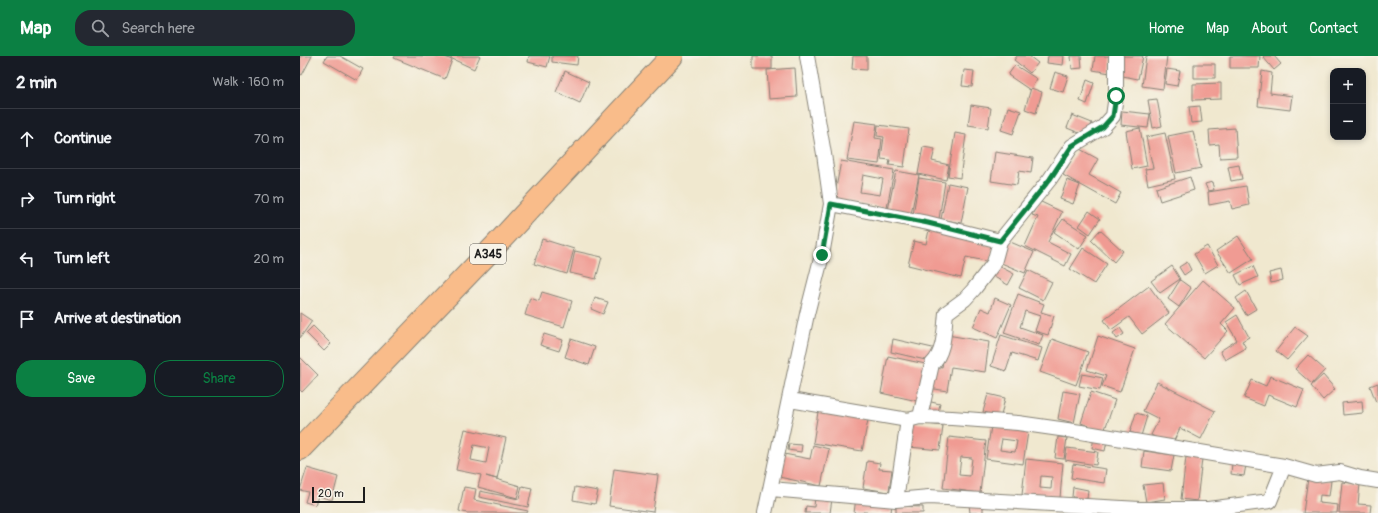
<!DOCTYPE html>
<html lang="en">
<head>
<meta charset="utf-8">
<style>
	body { margin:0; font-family:Pangolin,sans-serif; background:#242831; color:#f1f3f6 }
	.controls { position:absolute; right:12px; top:12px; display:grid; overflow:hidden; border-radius:8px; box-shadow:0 2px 6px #0003 }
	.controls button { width:36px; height:36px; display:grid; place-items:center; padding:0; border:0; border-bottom:1px solid #363941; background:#171b24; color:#f1f3f6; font:20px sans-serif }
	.scale { position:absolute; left:12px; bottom:10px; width:53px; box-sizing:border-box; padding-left:4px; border:2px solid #1c1c1c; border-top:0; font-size:11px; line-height:14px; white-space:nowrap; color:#1c1c1c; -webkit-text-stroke:3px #f7f3e8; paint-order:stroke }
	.stop { position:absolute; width:12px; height:12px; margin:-9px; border:3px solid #0b8043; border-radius:50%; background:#fff }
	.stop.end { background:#0b8043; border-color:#fff; box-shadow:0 1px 4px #0008 }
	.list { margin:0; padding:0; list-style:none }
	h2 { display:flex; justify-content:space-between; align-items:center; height:52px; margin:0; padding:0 16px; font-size:17px }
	h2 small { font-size:13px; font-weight:400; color:#9ea1a6 }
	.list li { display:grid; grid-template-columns:26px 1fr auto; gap:12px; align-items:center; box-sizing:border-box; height:60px; padding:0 16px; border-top:1px solid #363941 }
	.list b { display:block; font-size:15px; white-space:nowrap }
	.list em { font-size:13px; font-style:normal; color:#9ea1a6 }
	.actions { display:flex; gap:8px; padding:12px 16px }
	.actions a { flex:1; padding:9px 0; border:1px solid #0b8043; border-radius:16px; text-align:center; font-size:14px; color:#0b8043 }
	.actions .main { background:#0b8043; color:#fff }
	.icon { flex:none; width:22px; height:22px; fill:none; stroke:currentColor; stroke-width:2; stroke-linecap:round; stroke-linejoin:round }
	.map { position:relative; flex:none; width:1078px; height:457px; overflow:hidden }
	header { display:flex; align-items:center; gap:24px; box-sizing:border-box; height:56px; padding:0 20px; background:#0b8043; color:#fff }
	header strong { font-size:19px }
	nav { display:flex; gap:22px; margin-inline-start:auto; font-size:14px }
	.search { width:280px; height:36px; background:#242831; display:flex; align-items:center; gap:10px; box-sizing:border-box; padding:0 14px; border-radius:16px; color:#9ea1a6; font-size:15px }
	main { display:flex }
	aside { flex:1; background:#171b24 }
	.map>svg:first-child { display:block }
	.building { fill:#f09b93; fill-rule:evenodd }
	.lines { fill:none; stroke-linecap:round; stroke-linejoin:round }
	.street-casing { stroke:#868276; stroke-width:16 }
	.highway-casing { stroke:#868276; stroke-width:24 }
	.street { stroke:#fff; stroke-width:14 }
	.highway { stroke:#f9bc8a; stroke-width:22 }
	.route { stroke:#0b8043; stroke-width:5 }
	.labels { text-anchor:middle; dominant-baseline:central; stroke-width:3; stroke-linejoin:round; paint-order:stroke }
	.shield { fill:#f7f3e8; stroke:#5e5c59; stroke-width:1 }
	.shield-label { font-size:12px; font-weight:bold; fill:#1c1c1c }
</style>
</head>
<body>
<header>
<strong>Map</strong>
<div class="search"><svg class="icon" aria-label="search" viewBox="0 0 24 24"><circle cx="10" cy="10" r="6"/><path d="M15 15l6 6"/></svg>Search here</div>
<nav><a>Home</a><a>Map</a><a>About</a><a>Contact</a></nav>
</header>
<main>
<aside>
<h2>2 min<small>Walk · 160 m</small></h2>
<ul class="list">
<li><svg class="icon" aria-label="ahead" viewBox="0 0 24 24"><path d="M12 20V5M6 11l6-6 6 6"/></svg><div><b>Continue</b></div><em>70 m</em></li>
<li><svg class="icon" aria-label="right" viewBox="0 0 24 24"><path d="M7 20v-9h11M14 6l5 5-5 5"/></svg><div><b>Turn right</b></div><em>70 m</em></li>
<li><svg class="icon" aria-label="left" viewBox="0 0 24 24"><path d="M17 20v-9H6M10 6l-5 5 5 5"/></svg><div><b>Turn left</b></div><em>20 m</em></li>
<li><svg class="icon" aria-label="arrive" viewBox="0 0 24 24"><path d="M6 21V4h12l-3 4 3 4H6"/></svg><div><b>Arrive at destination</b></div></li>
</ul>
<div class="actions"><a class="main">Save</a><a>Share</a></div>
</aside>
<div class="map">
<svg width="1078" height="457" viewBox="0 0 1078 457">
	<rect width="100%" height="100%" fill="#f7f3e8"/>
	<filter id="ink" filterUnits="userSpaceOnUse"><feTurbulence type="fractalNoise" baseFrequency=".025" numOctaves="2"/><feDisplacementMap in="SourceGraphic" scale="8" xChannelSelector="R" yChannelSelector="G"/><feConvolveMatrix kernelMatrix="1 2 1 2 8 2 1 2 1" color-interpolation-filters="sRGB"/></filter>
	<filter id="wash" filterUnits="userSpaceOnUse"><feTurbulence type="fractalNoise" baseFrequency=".012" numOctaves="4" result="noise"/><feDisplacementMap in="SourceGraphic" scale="16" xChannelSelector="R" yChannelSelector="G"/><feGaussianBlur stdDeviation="0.9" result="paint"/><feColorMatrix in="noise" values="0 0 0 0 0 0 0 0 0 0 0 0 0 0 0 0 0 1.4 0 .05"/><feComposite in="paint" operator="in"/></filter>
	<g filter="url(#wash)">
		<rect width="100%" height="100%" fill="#f0e8cf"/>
		<g id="blocks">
			<path class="building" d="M0,0H12L2,19L0,18Z
				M27,0H40L63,13L57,24L24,5Z
				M95,0H142L152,4L145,23L94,2Z
				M146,0H180L174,13Z
				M229,0H250L247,11L228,6Z
				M252,0H278L277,9L252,6Z
				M453,0H472V13H453Z
				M553,0H567V14L552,13Z
				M717,0H729L738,7L730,17L714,4Z
				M748,0H764L763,9L747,7Z
				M771,0H781L782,12L772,13Z
				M795,0H812L810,17L793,14Z
				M822,0H843L838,23L818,19Z
				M846,0H867L863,33L842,30Z
				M930,0H960L959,12H930Z
				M964,0H974L981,8L974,14L963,1Z
				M894,8H915V22H894Z
				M715,9L737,23L730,34L708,19Z
				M495,12L497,41L469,43L467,14Z
				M867,13L880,15L877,30L865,28Z
				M664,14L674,15L672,31L662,30Z
				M265,15L289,26L280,47L256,36Z
				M962,15L972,17L970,37L992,40L990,54L958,50Z
				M755,16L768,20L763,36L750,32Z
				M787,24L794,27L787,48L780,45Z
				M921,27V43L893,44V28Z
				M731,32L742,36L736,57L725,53Z
				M857,43L862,70L853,72L848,44Z
				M671,49L691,52L688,72L668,69Z
				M900,50L902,66L891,67L889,51Z
				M708,51L721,55L713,78L701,74Z
				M822,55L850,58L848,72L821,69Z
				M772,59L792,67L787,80L767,72Z
				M554,65L577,68L575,82L582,83L579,108L547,104Z
				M578,69L609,73L604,111L589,109L590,104L581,103L584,81L577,80Z
				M840,72L847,110L832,113L826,75Z
				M935,72L937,101L920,102L919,88L910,89L909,74Z
				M893,75L901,112L876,117L868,80Z
				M655,77L666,79L660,122L648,120Z
				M865,77L875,123L848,129L845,113L853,112L846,81Z
				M623,91L635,93L632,105L649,109L646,124L618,118Z
				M778,92L798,103L789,119L821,137L815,148L763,119Z
				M695,96L733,102L731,117L719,115L717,129L691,125Z
				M541,105L594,114L587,152L534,143ZM563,119L583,123L580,139L560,136Z
				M939,109L942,123L931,125L928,111Z
				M596,115L619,119L611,158L588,154Z
				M890,121L894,134L860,145L856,132Z
				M619,122L645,126L639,163L613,159Z
				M767,124L780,129L773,148L760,143Z
				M912,126L914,134L908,135L905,128Z
				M648,127L668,131L661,167L641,163Z
				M946,130L949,149L932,153L930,145L909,149L908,136Z
				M739,145L762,156L748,186L771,198L765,210L725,190L738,161L732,159Z
				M789,155L800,163L790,178L779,170Z
				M763,163L788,179L779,193L754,176Z
				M629,174L694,190L690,206L666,201L661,222L608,209L614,185L626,188Z
				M800,174L823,195L814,206L791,184Z
				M938,180L953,203L931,217L916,195Z
				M242,183L274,193L267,218L234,208Z
				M708,185L734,196L725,217L699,206Z
				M907,190L918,209L905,217L894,198Z
				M783,192L807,208L794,228L770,213Z
				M275,195L302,201L296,223L270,217Z
				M887,206L891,214L884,219L879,211Z
				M697,209L714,218L708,229L691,219Z
				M872,210L880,223L860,237L851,225Z
				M953,210L958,221L940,229L935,219Z
				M728,214L752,226L743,244L719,232Z
				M981,214L983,224L971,227L969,217Z
				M880,224L891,232L879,251L868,243Z
				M903,224L935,252L921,268L928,275L904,302L865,268Z
				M849,230L869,257L842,278L829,261L811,274L804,264Z
				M946,235L956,253L946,259L936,242Z
				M242,236L272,245L264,271L225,259L230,242L239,245Z
				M718,238L744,248L741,256L754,260L748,279L735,275L740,260L725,255L720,271L743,279L739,289L704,277Z
				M295,242L308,246L303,258L291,253Z
				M695,242L711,249L697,282L673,271L681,252L690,256Z
				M0,257L12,265L0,282Z
				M937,259L949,281L942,285L946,292L925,304L920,295L937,284L926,266Z
				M13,270L31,288L24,295L6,277Z
				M995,271L1008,280L987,304L976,295Z
				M820,272L824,278L817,283L813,277Z
				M244,278L263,284L259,295L240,289Z
				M647,279L689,286L685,316L651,311L647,335L629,332L632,309L642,311Z
				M701,279L742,292L738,305L712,297L706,315L691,310Z
				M798,280L835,293L820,336L802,330L806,320L787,314Z
				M271,283L295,291L289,309L265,301Z
				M593,283L637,293L634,306L591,296Z
				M752,283L788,296L776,329L740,316Z
				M1008,299L1025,314L1012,328L995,313Z
				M588,300L630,309L622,346L581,337Z
				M0,301L18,319L2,336L0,334Z
				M782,318L803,322L800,334L779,330Z
				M1023,319L1035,333L1023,344L1011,330Z
				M970,320L1004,334L997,351L968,339L964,350L944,342L952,324L966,330Z
				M857,326L915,355L901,383L880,372L872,389L851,379L859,363L843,355Z
				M1078,327V345L1076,346L1070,330Z
				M763,335L780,338L774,367L758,363Z
				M791,336L815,344L804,376L781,367Z
				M688,338L705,342L701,360L683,356Z
				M627,345L640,348L638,356L625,353Z
				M1062,345L1063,357L1043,359L1042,347Z
				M518,356L568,364L562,395L513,387Z
				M836,357L847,360L841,380L830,376Z
				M612,366L643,370L640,394L609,391Z
				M691,370L728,376L723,408L686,403ZM702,383L717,385L715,396L700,394Z
				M165,373L206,382L197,423L186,420L220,430L217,442L178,431L181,419L156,414ZM174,389L189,392L186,407L171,404Z
				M649,381L686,385L680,437L643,432ZM661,401L672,402L670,420L659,419Z
				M758,381L767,382L764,403L755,402Z
				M794,382L807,385L805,395L792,392Z
				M489,388L502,389L501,396L488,394Z
				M513,389L529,393L521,430L479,421L484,398L510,403Z
				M767,392L798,396L796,409L765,404Z
				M844,395L874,399L871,415L842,411Z
				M886,401L902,403L897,445L881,443Z
				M726,403L763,407L760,442L722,439ZM741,420L752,421L751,433L740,432Z
				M567,405L580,407L579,413L592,414L589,436L563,432Z
				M932,407L946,409L944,420L931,418Z
				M773,408L806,413L804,427L771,422Z
				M7,412L38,421L32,444L18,440L15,449L5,446L8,436L0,434Z
				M314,413L358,419L353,456L309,450Z
				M1008,422L1031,425L1029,440L1020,439L1019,447L1038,449L1037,457H1003Z
				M1042,426L1060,428L1058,448L1071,449L1070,457H1039Z
				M863,427L865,443L846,446L843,429Z
				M222,430L232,432L228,451L179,441L180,435L219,443Z
				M164,431L176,433L174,444L228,455L227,457H167L159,455Z
				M275,431L298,435L295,448L273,444Z
				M773,431L788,434L787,443L772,441Z
				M515,440L532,443L530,457H505L506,450L514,451Z
				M556,442L592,447L591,457L563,456V457H554Z
				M669,448H683V457H670Z
				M596,450L623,451V457H596Z"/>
		</g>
	</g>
	<g filter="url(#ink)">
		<use href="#blocks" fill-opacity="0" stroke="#868276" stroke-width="1"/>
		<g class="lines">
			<defs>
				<path id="street" d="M531,148L628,167L700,185
					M490,344L608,364L620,361L652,362L718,367L781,376L984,410L1016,419L1040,416L1060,422L1078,425
					M620,361L632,308C645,296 644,273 646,257L665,243L674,233L694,207L700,185L750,123L772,90L803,71L813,60L816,40V0
					M471,433L596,444L629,441L840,453H908L970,445L984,410
					M596,444L608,364
					M465,457L507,258L522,199L531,148L524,98L507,0"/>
				<path id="highway" d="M0,393L195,190L372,0"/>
			</defs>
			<use href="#street" class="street-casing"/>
			<use href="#highway" class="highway-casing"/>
			<use href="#street" class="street"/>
			<use href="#highway" class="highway"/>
		</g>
	</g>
	<g class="lines" filter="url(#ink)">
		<path class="route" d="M522,199L531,148L628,167L700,185L750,123L772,90L803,71L813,60L816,40"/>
	</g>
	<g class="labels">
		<rect class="shield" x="170" y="188" width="36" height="20" rx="3"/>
		<g class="shield-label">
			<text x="188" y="198">A345</text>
		</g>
	</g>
</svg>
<div class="controls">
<button>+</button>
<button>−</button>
</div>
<div class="scale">20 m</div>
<div class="stop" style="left:816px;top:40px"></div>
<div class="stop end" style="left:522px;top:199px"></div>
</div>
</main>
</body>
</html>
